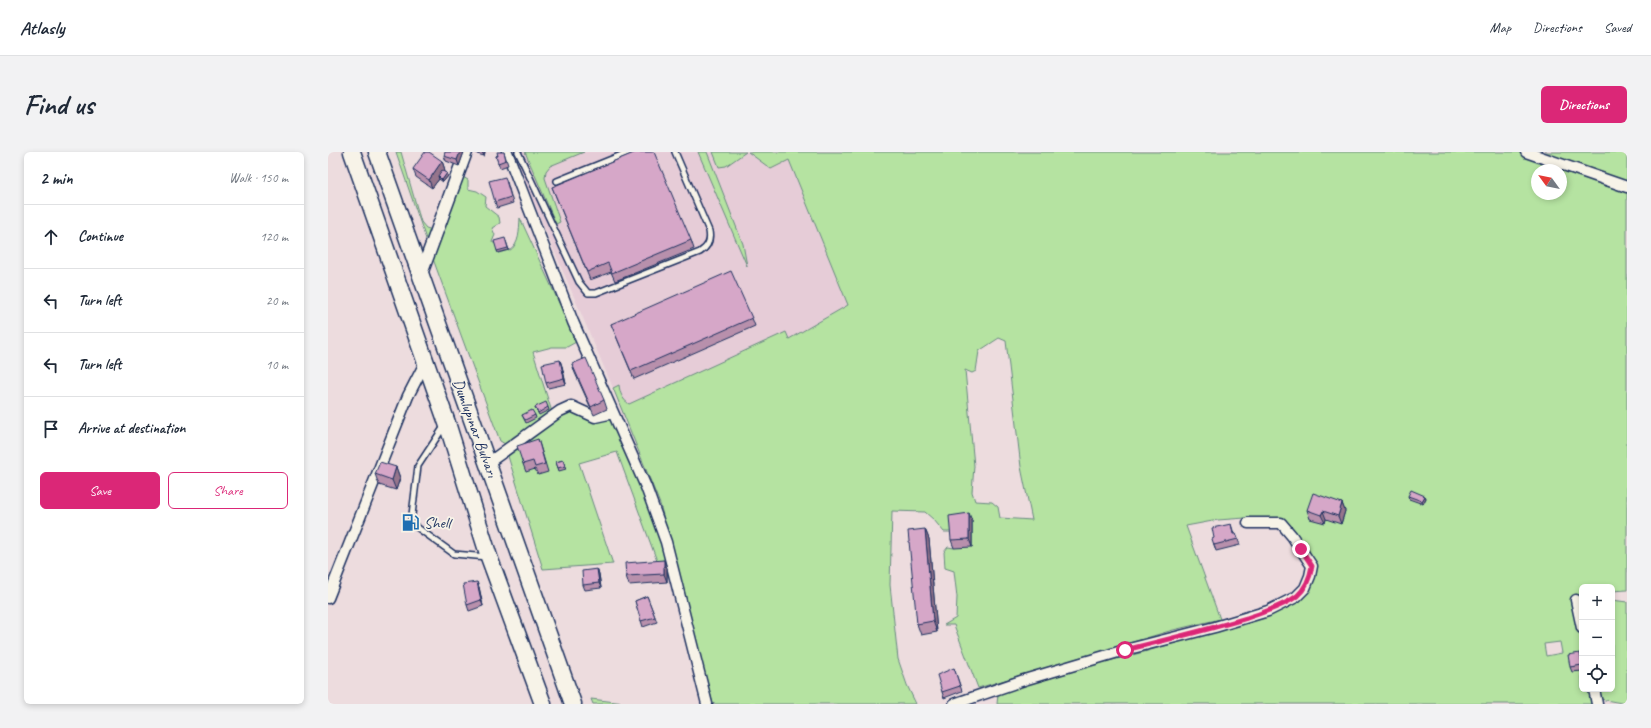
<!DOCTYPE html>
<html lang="en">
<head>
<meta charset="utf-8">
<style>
	body { margin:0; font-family:Caveat,sans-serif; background:#f2f2f3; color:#1f2937 }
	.controls { position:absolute; right:12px; bottom:12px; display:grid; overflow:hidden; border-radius:6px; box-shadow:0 2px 6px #0003 }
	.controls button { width:36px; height:36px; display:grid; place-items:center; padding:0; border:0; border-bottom:1px solid #e0e1e3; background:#fff; color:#1f2937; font:20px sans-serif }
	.compass { position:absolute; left:1203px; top:12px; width:36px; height:36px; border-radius:50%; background:#fff; box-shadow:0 2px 6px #0003; rotate:303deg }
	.stop { position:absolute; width:12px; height:12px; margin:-9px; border:3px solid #db2777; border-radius:50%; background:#fff }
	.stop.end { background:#db2777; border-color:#fff; box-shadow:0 1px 4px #0008 }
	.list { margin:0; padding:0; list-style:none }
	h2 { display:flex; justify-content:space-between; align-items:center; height:52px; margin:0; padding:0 16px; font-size:17px }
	h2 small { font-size:13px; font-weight:400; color:#747a83 }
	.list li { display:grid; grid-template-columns:26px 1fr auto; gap:12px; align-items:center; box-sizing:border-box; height:64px; padding:0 16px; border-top:1px solid #e0e1e3 }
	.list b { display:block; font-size:15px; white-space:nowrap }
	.list em { font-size:13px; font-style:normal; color:#747a83 }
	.actions { display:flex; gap:8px; padding:12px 16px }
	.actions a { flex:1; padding:9px 0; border:1px solid #db2777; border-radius:6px; text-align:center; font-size:14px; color:#db2777 }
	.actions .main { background:#db2777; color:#fff }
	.icon { flex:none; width:22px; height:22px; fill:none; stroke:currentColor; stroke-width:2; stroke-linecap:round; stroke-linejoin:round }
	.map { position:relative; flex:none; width:1299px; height:552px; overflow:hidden; border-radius:6px }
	header { display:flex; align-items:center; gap:24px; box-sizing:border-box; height:56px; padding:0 20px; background:#fff; border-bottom:1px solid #e0e1e3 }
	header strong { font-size:19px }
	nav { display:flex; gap:22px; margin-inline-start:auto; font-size:14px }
	.intro { display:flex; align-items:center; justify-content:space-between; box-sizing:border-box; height:96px; padding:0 24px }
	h1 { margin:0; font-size:28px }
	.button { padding:10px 18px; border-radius:6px; background:#db2777; color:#fff; font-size:14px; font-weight:700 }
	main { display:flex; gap:24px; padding:0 24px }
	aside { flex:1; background:#fff; border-radius:6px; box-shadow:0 2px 6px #0003 }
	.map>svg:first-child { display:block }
	.built { fill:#e6ccd7 }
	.green { fill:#b5e3a1; stroke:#688980; fill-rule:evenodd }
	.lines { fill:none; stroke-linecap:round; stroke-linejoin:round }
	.service-casing { stroke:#1b2f5e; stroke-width:8 }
	.minor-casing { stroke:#1b2f5e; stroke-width:13 }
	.tertiary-casing { stroke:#1b2f5e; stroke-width:15 }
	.trunk-casing { stroke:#1b2f5e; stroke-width:19 }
	.service { stroke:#f7f3e8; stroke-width:5 }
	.minor { stroke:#f7f3e8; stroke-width:10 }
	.tertiary { stroke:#f7f3e8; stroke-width:12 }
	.trunk { stroke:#f7f3e8; stroke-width:16 }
	.wall { fill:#b890ac; stroke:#1b2f5e }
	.shaded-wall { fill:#96758c; stroke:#1b2f5e }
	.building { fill:#d6a7c8; stroke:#1b2f5e }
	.route { stroke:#db2777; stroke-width:5 }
	.labels { text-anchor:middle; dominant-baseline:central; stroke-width:3.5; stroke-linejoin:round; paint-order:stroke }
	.street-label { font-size:16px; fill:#1b2f5e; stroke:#f7f3e8 }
	.poi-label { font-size:16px; fill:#1b2f5e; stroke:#f7f3e8; text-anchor:start }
</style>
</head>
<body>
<header>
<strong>Atlasly</strong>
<nav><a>Map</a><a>Directions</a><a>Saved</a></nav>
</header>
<div class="intro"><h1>Find us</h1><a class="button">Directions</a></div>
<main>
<aside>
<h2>2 min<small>Walk · 150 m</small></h2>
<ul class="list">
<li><svg class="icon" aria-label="ahead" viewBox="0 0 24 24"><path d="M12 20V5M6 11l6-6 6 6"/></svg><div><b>Continue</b></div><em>120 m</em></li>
<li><svg class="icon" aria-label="left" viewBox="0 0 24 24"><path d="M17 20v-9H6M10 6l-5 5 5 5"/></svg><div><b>Turn left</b></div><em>20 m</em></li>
<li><svg class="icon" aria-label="left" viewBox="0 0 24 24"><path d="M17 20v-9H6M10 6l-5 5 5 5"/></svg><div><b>Turn left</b></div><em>10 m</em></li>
<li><svg class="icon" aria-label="arrive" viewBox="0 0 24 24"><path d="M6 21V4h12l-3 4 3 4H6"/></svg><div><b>Arrive at destination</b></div></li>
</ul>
<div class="actions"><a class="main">Save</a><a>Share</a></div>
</aside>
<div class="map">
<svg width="1299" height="552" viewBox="0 0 1299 552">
	<rect width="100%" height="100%" fill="#eddcde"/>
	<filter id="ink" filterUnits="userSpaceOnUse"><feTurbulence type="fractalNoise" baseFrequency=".025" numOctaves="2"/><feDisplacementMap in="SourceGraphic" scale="8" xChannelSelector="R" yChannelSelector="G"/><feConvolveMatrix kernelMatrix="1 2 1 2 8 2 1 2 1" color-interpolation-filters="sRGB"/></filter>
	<g filter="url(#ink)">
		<path class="built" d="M184,0H492L520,153L461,188L295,265L285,236Z"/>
		<path class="green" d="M68,0H73L93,70L98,76L108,79L99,90Z
			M197,0H256L222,14L218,19L217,26L232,70L228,72Z
			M370,0H379L415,92L419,114Z
			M385,0H418L398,14L391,15Z
			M420,0H1191L1299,39V438L1284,439V435H1254V482C1252,485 1254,528 1254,537H1261L1264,552H669L670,542L693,531L816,500L942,463L979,442L988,423V411L944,367L917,366L890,368L858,374L892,467L845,478L650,536L626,473H616L628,466L629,445L626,419L617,416L616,400L620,395L626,396L625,380H616L606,368L597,360L564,359L562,433L570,507L579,533L588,552H385L332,352L285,236L291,233C292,241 294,247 301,252L458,180L461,187L520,153L461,8L443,17ZM1209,18H1233V42H1209ZM671,186L678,189L693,315L704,368L672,366L670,355L664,350L647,349L644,340L646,314L637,218L644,221L648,219L651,199ZM1232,490L1234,501L1218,504L1216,492Z
			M1209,0H1299V32Z
			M135,25L140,28V37L149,39L158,45L157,54L171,65L172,71L164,76L167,83L164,90L181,99C192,92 191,79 192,66L231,151L248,181V190L239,195H224L205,200L224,260L185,285L177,292L172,289L105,107L106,97Z
			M241,258L286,269C306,315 326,360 337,408L329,409L289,300L251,311L285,412L215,417L179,301Z
			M1284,448L1299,450V552L1272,547L1270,537H1284Z
			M263,547L304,552H265Z"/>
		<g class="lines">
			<defs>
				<path id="service" d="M190,0L251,130L260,141H268L372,100C380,95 383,89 381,79L347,0
					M229,29L301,0
					M117,273L90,314L83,371L126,402L159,405"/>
				<path id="minor" d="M179,0L245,170L318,335L338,390L379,552
					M1198,0L1299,35
					M160,311L232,259L243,254L267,265L285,261
					M0,446L80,244L97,211
					M1248,448L1254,476
					M1266,537L1269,552
					M626,552L696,528L797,498L887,475L940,459L968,445L977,436L982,424L984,414L964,384L953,371H920"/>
				<path id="tertiary" d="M93,122L138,0"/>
				<path id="trunk" d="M24,0L119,271L161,405L215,552
					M49,0L245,552"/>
			</defs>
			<use href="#service" class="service-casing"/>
			<use href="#minor" class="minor-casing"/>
			<use href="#tertiary" class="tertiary-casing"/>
			<use href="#trunk" class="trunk-casing"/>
			<use href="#service" class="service"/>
			<use href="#minor" class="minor"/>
			<use href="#tertiary" class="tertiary"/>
			<use href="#trunk" class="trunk"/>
		</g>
		<path class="wall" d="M136,0L131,14L118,9L116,4Z
			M149,0H157L156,4L149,2Z
			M176,0L180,13L172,16L168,4Z
			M114,9L117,18L116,19L119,21L120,24L115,30L111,27L104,36L88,25L85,17Z
			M179,30L185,51L169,56L167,50Z
			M224,35L363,88L366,97L287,129L283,120L262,128Z
			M178,89L181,98L170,101L169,99Z
			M424,166L427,174L306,227L283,172Z
			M244,212L276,248L279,257L266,263L247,221Z
			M234,214L238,232L220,236L218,231Z
			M207,255H220L221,258L211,263Z
			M194,263H207L208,266L198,271Z
			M210,287L220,320L210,323L207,317L198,320L195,312Z
			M235,308L238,317L231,319L228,310Z
			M68,315L72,326L68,338L51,333L47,322Z
			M1080,344H1097L1098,346L1095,352L1081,347Z
			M1014,351L1017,359L1013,372L998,367L997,371L982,367L979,358Z
			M644,369V395L626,396L623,388Z
			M903,372L906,382H908L912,393L888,399L886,393V386Z
			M597,377L601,387L609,480L593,483L589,472Z
			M339,416V430L301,433L298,424Z
			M269,417L271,422L273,436L257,438L255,433Z
			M151,435L155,454L141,459L139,453Z
			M319,444L329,470L315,475L307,449Z
			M1254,505V519L1244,520L1242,515Z
			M626,516L634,539L616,546L614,540Z"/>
		<path class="shaded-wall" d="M132,0H136L131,14L129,8Z
			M154,0H157L156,4Z
			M114,9L117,18L112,26L110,24L111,27L104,36L101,28Z
			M119,21L120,24L115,30L114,28Z
			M232,208L234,214L238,232L236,226Z
			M68,315L72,326L68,338L64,328Z
			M1097,344L1098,346L1095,352L1094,349Z
			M1014,351L1017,359L1013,372L1010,364Z
			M995,359L998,367L997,371L993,363Z
			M641,361L644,369V395L641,387Z
			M597,377L601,387L609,480L605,469Z
			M336,408L339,416V430L336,422Z
			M269,417L271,422L273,436L271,431Z
			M149,430L151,435L155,454L153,448Z"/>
		<path class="building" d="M97,0H101L114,9L101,28L85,17Z
			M117,0H132L129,8L116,4Z
			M169,0H176L178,8L170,11L168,4H170Z
			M308,0H326L363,88L284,121L280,111L259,120L224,35Z
			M114,18L119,21L114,28L110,24Z
			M177,25L183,45L167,50L161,29Z
			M177,86L180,96L169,99L166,89Z
			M403,119L424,166L303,219L283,172Z
			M258,206L276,248L263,255L244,212Z
			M232,208L236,226L218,231L214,212Z
			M218,250L220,255L210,261L207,255Z
			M204,258L207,263L197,268L194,263Z
			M210,287L217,312L207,315L205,309L195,312L189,294Z
			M235,308L237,314L230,316L228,310Z
			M52,310L68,315L64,328L47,322Z
			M1083,338L1097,344L1094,349L1080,344Z
			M985,341L1014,351L1010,364L995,359L993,363L979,358Z
			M641,361V387L623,388L621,364Z
			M903,372L905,382H908L910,387L886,393L884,387L886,386L884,376Z
			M597,377L605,469L589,472L580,379Z
			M336,408V422L298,424L297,411Z
			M269,417L271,431L255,433L254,419Z
			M149,430L153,448L139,453L135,432Z
			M319,444L327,465L313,469L307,449Z
			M1252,501L1254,513L1242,515L1240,503Z
			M626,516L632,534L614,540L609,523Z"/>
	</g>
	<g class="lines" filter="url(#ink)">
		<path class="route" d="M797,498C838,488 879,478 919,466C934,461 956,454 969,444C978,436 982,426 984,414L973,397"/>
	</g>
	<defs>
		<symbol id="fuel-bare" viewBox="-9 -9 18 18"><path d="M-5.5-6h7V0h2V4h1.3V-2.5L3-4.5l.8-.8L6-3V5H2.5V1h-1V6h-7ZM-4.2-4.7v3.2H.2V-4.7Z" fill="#1f6fb2" stroke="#f7f3e8" stroke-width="2.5" paint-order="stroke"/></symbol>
	</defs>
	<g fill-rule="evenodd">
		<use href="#fuel-bare" x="70" y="358" width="25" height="25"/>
	</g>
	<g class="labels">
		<g class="street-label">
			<text transform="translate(147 276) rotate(70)">Dumlupınar Bulvarı</text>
		</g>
		<g class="poi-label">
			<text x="96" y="371">Shell</text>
		</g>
	</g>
</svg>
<div class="controls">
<button>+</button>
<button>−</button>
<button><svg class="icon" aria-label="locate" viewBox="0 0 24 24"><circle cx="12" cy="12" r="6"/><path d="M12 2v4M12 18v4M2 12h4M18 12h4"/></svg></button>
</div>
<svg class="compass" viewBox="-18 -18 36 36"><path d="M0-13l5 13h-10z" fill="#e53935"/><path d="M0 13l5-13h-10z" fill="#747a83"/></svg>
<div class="stop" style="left:797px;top:498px"></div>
<div class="stop end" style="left:973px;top:397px"></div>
</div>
</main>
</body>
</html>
